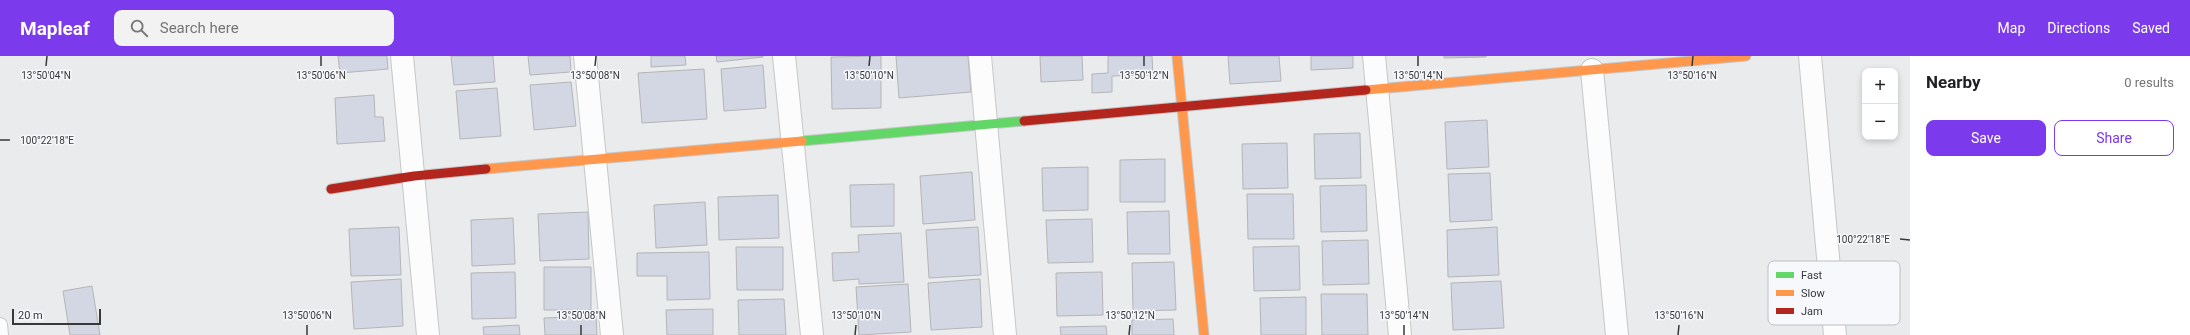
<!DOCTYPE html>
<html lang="en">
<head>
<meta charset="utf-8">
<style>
	body { margin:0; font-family:Roboto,sans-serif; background:#f2f2f2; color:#202124 }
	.controls { position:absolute; right:12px; top:12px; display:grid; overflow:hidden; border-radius:8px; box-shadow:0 2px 6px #0003 }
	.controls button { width:36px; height:36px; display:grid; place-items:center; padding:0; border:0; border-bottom:1px solid #e0e0e0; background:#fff; color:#202124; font:20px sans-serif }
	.scale { position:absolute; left:12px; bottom:10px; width:89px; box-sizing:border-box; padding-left:4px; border:2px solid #38393a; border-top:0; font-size:11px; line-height:14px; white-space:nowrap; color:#38393a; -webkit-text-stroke:3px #f6f8fb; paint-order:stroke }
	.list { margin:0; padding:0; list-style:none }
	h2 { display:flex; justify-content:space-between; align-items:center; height:52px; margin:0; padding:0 16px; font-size:17px }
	h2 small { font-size:13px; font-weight:400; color:#757577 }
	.actions { display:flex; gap:8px; padding:12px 16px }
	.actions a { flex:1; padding:9px 0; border:1px solid #7c3aed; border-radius:8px; text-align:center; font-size:14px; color:#7c3aed }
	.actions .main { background:#7c3aed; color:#fff }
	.icon { flex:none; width:22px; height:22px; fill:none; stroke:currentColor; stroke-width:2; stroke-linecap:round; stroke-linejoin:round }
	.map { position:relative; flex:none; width:1910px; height:279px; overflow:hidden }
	header { display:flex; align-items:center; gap:24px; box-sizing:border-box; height:56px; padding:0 20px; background:#7c3aed; color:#fff }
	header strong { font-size:19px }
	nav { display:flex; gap:22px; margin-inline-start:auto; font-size:14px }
	.search { width:280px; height:36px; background:#f2f2f2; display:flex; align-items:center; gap:10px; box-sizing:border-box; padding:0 14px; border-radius:8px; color:#757577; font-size:15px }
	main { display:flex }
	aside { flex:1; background:#fff }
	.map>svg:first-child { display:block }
	.building { fill:#d3d7e3; stroke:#b4b5b6 }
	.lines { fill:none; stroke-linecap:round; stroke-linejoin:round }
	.lane-casing { stroke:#c5c7c8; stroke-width:16 }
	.street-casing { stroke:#c5c7c8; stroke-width:24 }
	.fast-casing { stroke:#c5c7c8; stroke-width:11 }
	.slow-casing { stroke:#c5c7c8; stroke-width:11 }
	.jam-casing { stroke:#c5c7c8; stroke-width:11 }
	.lane { stroke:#fcfcfc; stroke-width:14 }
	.street { stroke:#fcfcfc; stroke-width:22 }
	.fast { stroke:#63d668; stroke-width:9 }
	.slow { stroke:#ff974d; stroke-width:9 }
	.jam { stroke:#b3261e; stroke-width:9 }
	.ticks { fill:none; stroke:#38393a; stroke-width:1.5 }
	.key { fill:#f6f8fb; stroke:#bdbfc1; stroke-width:1 }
	.key-label { font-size:11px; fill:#38393a }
	.ticks-label { font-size:10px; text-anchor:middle; fill:#38393a; stroke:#f6f8fb; stroke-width:3; stroke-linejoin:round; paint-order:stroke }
</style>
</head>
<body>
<header>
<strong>Mapleaf</strong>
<div class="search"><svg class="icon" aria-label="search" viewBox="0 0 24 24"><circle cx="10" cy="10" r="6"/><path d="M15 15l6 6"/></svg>Search here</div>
<nav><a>Map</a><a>Directions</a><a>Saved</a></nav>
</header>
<main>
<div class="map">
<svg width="1910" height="279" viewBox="0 0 1910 279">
	<rect width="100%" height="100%" fill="#eaebed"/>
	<path class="building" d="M338,0H387L388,13L340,17Z
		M451,0H493L495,26L454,29Z
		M528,0H570L571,16L530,19Z
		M651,0H685L686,9L651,11Z
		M716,0H763V1L717,6Z
		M881,0V52L832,53L831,1Z
		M896,0H968L971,36L899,42Z
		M1040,0H1082L1083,24L1041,26Z
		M1108,0H1152L1153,19L1112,20V36L1092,37V18L1108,17Z
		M1228,0H1279L1281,25L1230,28Z
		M1311,0H1353V12L1311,14Z
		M1444,0H1486V1L1444,2Z
		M763,9L766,52L724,55L721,13Z
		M704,13L707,63L642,67L638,17Z
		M571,26L576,70L534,74L530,29Z
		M497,32L501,80L460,83L456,35Z
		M374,39L375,61H383L385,85L337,88L335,42Z
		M1487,64L1489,111L1447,113L1445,66Z
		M1360,77L1361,122L1315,123L1314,78Z
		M1287,87L1288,132L1243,133L1242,88Z
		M1165,103V146H1120V104Z
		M1088,111V154L1043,155L1042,112Z
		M972,116L975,164L923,168L920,120Z
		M1490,117L1492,164L1450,166L1448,118Z
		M894,128V170L851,171L850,129Z
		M1366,129L1367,175L1321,176L1320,130Z
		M1247,138H1293L1294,183H1248Z
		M778,139L779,182L719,184L718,141Z
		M705,146L707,189L656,192L654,149Z
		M1169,155L1170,198H1128L1127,156Z
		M588,156L589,203L540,205L538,158Z
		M513,162L515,208L472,210L471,164Z
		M1092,163L1093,206L1048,207L1046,164Z
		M399,171L401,219L351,220L349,173Z
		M978,171L981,219L929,222L926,174Z
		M1497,171L1499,219L1448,221L1447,174Z
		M901,177L904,226L859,228V223L833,225L832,197L859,196L858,179Z
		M1368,184L1369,228L1323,229L1322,185Z
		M1299,190L1300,234L1254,235L1253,191Z
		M736,191H783V234H737Z
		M709,196L710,243L667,244V220H637V197Z
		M1174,206L1176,254L1133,255L1132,207Z
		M544,211H591V254H544Z
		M515,216L516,262L472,263L471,217Z
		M1102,216L1103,259L1057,260L1056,217Z
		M401,223L403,270L354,273L351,226Z
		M980,223L982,271L931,274L928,227Z
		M1501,225L1504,272L1453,274L1451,227Z
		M908,228L911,276L859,279L856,231Z
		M92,230L100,279H70L63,235Z
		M1321,238H1367L1368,279H1322Z
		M1306,241V279H1261L1260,242Z
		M784,243L786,279H739L738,244Z
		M713,253V279H667L666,254Z
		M596,260L597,279H545L544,262Z
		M1173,263L1174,279H1132V264Z
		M519,269L520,279H484L483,271Z
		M1106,270L1107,279H1061L1060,271Z"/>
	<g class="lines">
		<defs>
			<path id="lane" d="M0,269L1,279"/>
			<path id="street" d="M402,0L428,279
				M585,0L612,279
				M784,0L812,279
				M980,0L1005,279
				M1374,0L1400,279
				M1810,0L1835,279
				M1592,14L1617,279"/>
			<path id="fast" d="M802,85L1024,65"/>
			<path id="slow" d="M1177,0L1204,279
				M1366,34L1746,0
				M486,113L802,85"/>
			<path id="jam" d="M1024,65L1366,34
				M331,133L414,120L486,113"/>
		</defs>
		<use href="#lane" class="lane-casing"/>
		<use href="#street" class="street-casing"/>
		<use href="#fast" class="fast-casing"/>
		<use href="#slow" class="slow-casing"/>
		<use href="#jam" class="jam-casing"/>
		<use href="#lane" class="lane"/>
		<use href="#street" class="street"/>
		<use href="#fast" class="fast"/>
		<use href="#slow" class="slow"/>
		<use href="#jam" class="jam"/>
	</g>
	<path class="ticks" d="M46,10L47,0M321,10V0M595,10L596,0M869,10L870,0M1144,10V0M1418,10V0M1692,10L1693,0M0,84H10M1900,183L1910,184M307,279V269M581,279V269M855,279L856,269M1129,279L1130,269M1404,279V269M1678,279L1679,269"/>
	<rect x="1768" y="205" width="132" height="64" rx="6" class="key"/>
	<rect x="1776" y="216" width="18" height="6" fill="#63d668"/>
	<rect x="1776" y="234" width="18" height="6" fill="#ff974d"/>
	<rect x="1776" y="252" width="18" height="6" fill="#b3261e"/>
	<g class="key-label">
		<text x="1801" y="223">Fast</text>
		<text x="1801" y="241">Slow</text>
		<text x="1801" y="259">Jam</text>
	</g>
	<g class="ticks-label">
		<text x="46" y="23">13°50'04"N</text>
		<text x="321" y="23">13°50'06"N</text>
		<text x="595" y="23">13°50'08"N</text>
		<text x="869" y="23">13°50'10"N</text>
		<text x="1144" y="23">13°50'12"N</text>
		<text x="1418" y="23">13°50'14"N</text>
		<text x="1692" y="23">13°50'16"N</text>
		<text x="47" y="88">100°22'18"E</text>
		<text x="1863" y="187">100°22'18"E</text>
		<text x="307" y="263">13°50'06"N</text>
		<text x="581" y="263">13°50'08"N</text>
		<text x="856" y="263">13°50'10"N</text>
		<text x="1130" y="263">13°50'12"N</text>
		<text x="1404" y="263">13°50'14"N</text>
		<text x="1679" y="263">13°50'16"N</text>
	</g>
</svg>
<div class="controls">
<button>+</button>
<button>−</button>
</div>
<div class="scale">20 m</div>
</div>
<aside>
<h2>Nearby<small>0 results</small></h2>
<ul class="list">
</ul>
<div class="actions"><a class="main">Save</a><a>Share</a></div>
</aside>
</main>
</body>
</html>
